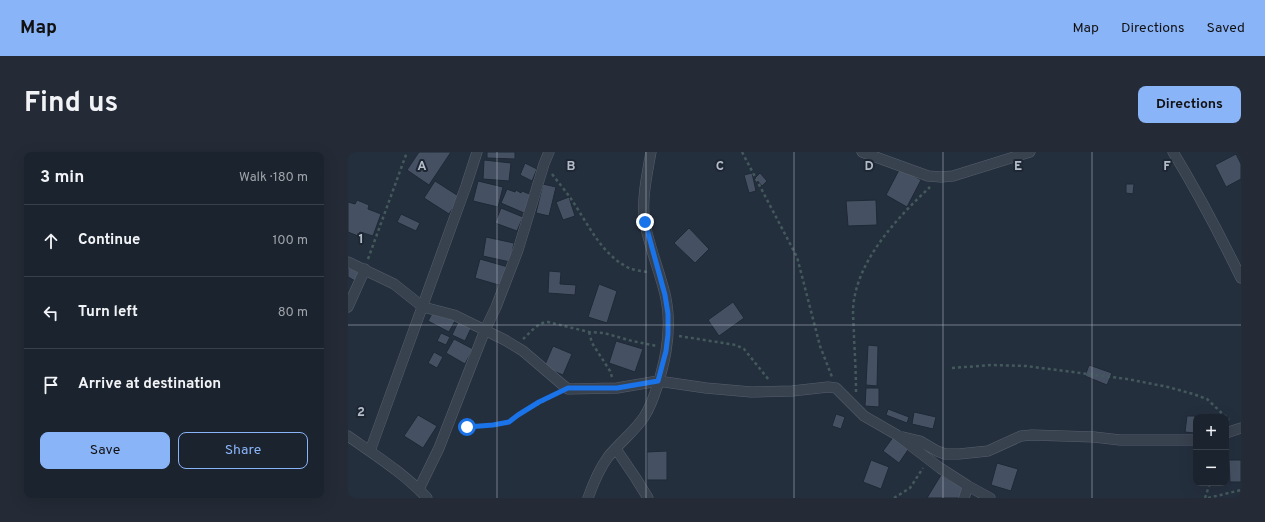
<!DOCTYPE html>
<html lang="en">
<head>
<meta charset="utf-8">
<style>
	body { margin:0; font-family:Overpass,sans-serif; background:#242b36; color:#f1f3f6 }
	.controls { position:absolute; right:12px; bottom:12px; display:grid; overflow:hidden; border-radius:8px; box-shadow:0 4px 16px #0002 }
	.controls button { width:36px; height:36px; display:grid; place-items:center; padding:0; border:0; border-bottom:1px solid #39404a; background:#1b232e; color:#f1f3f6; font:20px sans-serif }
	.stop { position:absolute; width:12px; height:12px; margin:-9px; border:3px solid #1a73e8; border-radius:50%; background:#fff }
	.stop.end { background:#1a73e8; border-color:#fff; box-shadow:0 1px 4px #0008 }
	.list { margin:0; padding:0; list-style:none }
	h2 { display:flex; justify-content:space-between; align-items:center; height:52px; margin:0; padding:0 16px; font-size:17px }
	h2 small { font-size:13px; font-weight:400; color:#a0a4aa }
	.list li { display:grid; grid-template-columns:26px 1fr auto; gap:12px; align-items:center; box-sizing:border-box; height:72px; padding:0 16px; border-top:1px solid #39404a }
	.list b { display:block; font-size:15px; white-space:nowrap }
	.list em { font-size:13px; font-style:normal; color:#a0a4aa }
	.actions { display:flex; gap:8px; padding:12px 16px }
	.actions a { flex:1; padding:9px 0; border:1px solid #8ab4f8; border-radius:8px; text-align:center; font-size:14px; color:#8ab4f8 }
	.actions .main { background:#8ab4f8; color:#111 }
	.icon { flex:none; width:22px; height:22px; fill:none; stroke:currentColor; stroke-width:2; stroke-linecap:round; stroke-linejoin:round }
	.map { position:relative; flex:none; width:893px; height:346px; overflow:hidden; border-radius:8px }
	header { display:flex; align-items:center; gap:24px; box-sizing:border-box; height:56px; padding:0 20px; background:#8ab4f8; color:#111 }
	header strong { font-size:19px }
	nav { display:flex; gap:22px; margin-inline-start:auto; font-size:14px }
	.intro { display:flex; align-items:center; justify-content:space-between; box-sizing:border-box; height:96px; padding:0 24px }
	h1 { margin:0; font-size:28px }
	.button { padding:10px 18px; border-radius:8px; background:#8ab4f8; color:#111; font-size:14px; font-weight:700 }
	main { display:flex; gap:24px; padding:0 24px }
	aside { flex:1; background:#1b232e; border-radius:8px; box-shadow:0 4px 16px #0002 }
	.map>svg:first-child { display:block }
	.building { fill:#455162; stroke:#1f2835 }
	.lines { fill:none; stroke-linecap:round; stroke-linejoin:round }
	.minor-casing { stroke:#565f6c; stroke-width:11 }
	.path { stroke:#44595c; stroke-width:2.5; stroke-dasharray:3 3; stroke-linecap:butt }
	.minor { stroke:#38414e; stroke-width:10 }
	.route { stroke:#1a73e8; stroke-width:5 }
	.grid { fill:none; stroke:#b4bcc9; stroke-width:1; stroke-opacity:0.55 }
	.grid-label { font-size:13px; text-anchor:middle; font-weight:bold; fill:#b4bcc9; stroke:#1d2633; stroke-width:4; stroke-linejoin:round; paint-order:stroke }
</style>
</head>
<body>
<header>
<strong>Map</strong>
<nav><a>Map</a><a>Directions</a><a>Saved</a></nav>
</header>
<div class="intro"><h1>Find us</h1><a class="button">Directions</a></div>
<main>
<aside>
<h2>3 min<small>Walk · 180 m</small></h2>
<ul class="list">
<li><svg class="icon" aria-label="ahead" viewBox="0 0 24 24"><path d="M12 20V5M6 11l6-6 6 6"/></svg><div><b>Continue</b></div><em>100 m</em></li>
<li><svg class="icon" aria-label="left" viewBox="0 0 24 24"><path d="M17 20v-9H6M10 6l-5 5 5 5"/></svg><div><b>Turn left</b></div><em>80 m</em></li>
<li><svg class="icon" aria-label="arrive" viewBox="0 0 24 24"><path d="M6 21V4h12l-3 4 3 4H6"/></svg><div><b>Arrive at destination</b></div></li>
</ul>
<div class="actions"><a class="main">Save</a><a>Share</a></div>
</aside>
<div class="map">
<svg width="893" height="346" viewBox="0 0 893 346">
	<rect width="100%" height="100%" fill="#242f3e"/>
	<path class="building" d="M71,0H103L81,33L59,18Z
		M139,0H167V7L139,6Z
		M888,2L893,12V27L878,35L867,13Z
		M136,8L163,11L161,29L135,27Z
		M177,11L189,17L184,29L172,23Z
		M552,16L573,28L559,55L538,43Z
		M404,21L408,39L401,41L396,23Z
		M412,21L419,29L414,34L407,26Z
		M87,29L112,45L101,62L76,46Z
		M130,29L155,35L150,55L125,49Z
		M195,32L208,35L201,64L188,61Z
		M778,32H786L785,42L778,41Z
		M159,37L167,40L168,38L173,41L174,39L184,43L176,61L153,51Z
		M221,45L227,64L215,68L208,50Z
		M9,48L21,53L20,57L33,62L25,84L12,80L10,84L0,80V50L7,52Z
		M528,48L529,73L500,74L498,49Z
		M153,56L175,65L169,79L147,71Z
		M53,62L72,71L68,79L49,70Z
		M341,76L361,97L347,111L326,91Z
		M138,85L166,91L162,110L135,104Z
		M0,107L16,117L9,130L0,125Z
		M132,107L160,115L154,134L127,126Z
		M201,119L213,120L212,132L228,133L227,143L200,141Z
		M251,132L269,139L259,171L240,165Z
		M385,150L396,166L371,184L360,168Z
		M87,156L108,167L101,180L80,169Z
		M112,166L125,172L117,189L104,183Z
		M93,181L102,185L98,193L89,189Z
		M106,187L125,197L117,212L98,201Z
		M268,189L295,197L287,220L261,211Z
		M520,193L530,194L529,234L518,233Z
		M205,194L224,202L215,223L196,215Z
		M86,200L95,205L89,216L80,211Z
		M741,213L764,221L759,233L737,224Z
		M518,236H531V255L517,254Z
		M540,257L561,265L559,271L538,263Z
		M566,260L588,265L585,277L564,272Z
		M488,262L497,265L493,277L484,274Z
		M70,263L89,274L75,296L56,284Z
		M839,264H847L846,281L837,280Z
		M546,284L562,295L551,311L535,299Z
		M319,299V328H299V300Z
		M523,308L541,315L533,337L515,330Z
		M881,308H893V330H882Z
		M649,311L670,317L663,339L643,333Z
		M593,323L620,339L616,346H579Z"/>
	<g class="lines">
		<defs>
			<path id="minor" d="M514,0L580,24L593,25L605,24L682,0
				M825,0C850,41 872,83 893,126
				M0,110L46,132L75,155L106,163L157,188L175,199L216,234L220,237L269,236L310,229L358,236L403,240L444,239L480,235L488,236L516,264L549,283L592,316L620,334L642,346
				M0,155L17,117
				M878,281L893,276
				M0,284C27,303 57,322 79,346
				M555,285L572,289L589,299L597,302H611L640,299L673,284L684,283L746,285L772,288H848
				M268,297L287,325L300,346
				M22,299L118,34L129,0
				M71,337L91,296L137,178L148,155L170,98L196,12L201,0
				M240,346C245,332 251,317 260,305C271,291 286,280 296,265C306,250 315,217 318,199C321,181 321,159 317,142C311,118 302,96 297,72C293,49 299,23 303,0
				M616,346L620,334"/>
		</defs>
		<use href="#minor" class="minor-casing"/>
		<path class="path" d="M394,0L449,105L472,194L484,225
			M204,22C210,30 216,37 221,44C239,69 252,102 281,116C286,118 293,119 299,120
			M20,107L59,0
			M241,180L244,191L262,219L264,225
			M331,184L388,193L396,197L421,228
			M175,187C182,181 190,170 200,170L241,180L256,181L284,189L309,194
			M604,216L644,213L678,214L779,227L820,235L845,242L859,247L881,268
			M508,240C508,222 507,204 506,186C506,177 505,167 505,158C507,110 549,66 582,35
			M110,275L145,273L161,270L170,263L209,242
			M546,346L562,336L575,316
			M857,346L862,331
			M860,346L893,338"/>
		<use href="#minor" class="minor"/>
	</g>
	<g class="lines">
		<path class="route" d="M119,275L145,273L161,270L170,263L191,250L220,236H269L310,229L318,199L320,182V162L317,143L297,70"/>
	</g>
	<path class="grid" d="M149,0V346M298,0V346M446,0V346M595,0V346M744,0V346M0,173H893"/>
	<g class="grid-label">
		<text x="74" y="18">A</text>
		<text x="223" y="18">B</text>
		<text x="372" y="18">C</text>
		<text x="521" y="18">D</text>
		<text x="670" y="18">E</text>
		<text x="819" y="18">F</text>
		<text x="13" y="91">1</text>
		<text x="13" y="264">2</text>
	</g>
</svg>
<div class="controls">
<button>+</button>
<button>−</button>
</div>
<div class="stop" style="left:119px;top:275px"></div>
<div class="stop end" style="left:297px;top:70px"></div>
</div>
</main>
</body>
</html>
